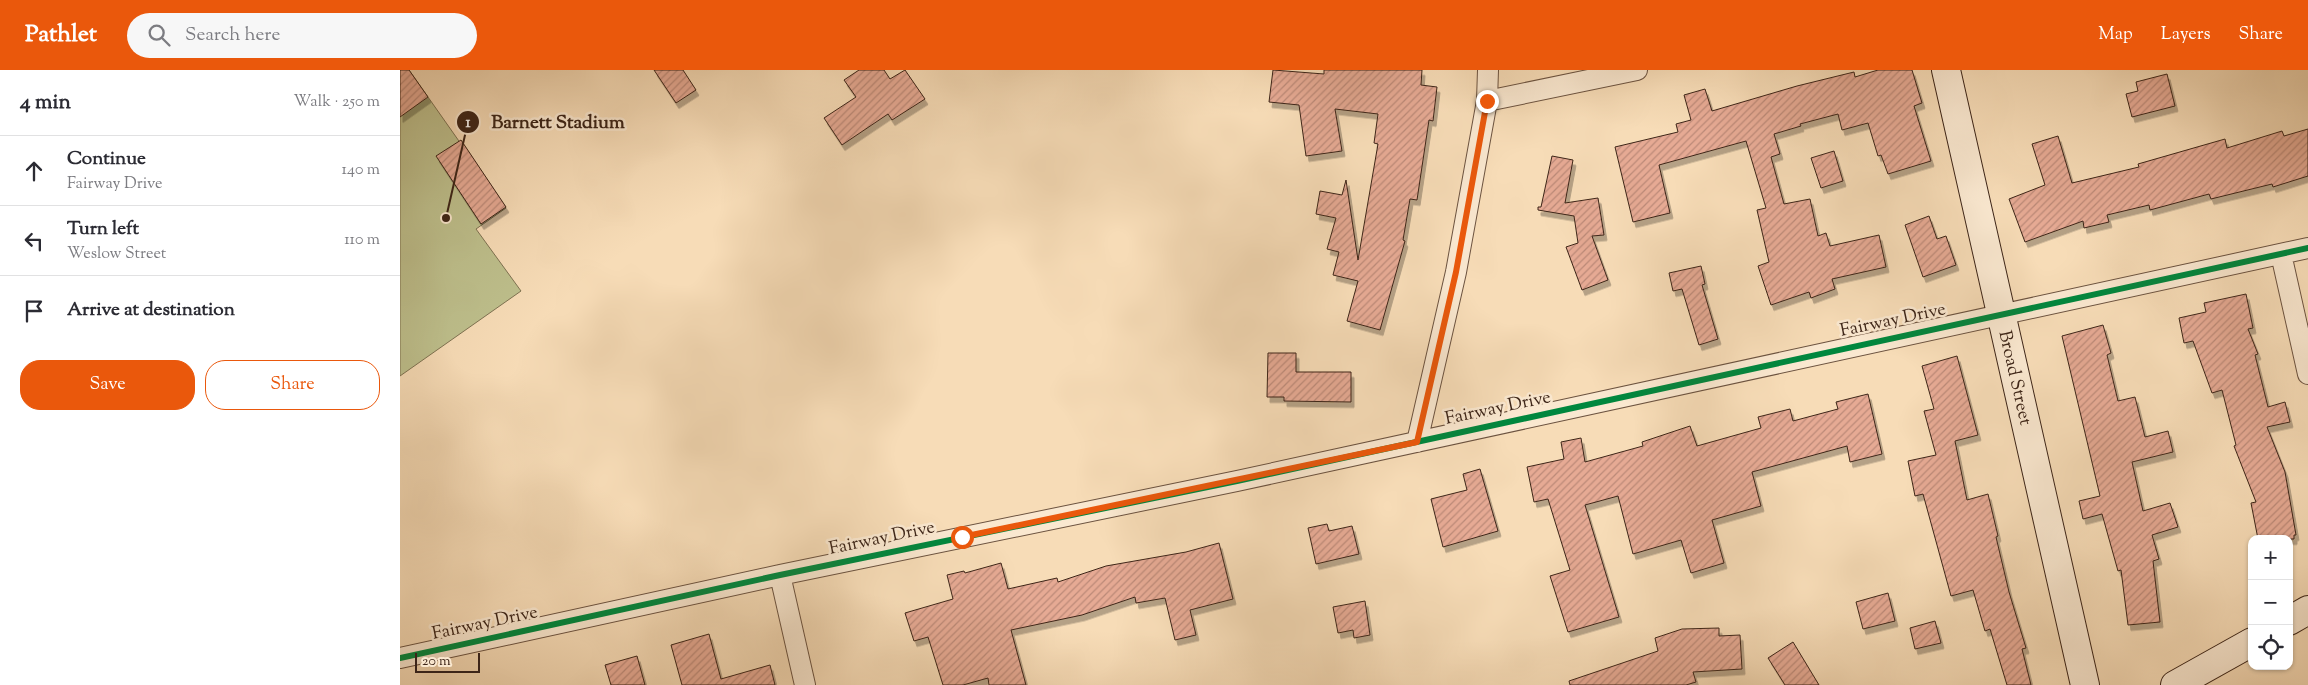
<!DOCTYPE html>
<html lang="en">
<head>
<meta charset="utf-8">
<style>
	body { margin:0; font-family:"Sorts Mill Goudy",serif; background:#f7f7f7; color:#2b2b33 }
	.controls { position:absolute; right:15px; bottom:15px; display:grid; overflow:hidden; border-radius:10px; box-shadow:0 1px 4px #0004 }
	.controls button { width:45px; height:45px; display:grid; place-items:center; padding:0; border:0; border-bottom:1px solid #e1e1e2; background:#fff; color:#2b2b33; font:25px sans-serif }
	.scale { position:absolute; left:15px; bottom:12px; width:65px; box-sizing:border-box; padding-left:5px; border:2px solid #3d2518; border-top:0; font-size:14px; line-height:18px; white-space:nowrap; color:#3d2518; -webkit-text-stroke:4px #fae8d0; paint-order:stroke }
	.stop { position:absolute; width:15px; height:15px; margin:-11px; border:4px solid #ea580c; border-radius:50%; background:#fff }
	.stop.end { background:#ea580c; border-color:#fff; box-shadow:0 1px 5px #0008 }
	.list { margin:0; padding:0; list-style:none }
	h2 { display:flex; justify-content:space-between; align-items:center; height:65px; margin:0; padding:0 20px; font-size:21px }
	h2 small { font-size:16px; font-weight:400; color:#7c7c81 }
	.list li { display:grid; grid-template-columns:32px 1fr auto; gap:15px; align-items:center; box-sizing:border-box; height:70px; padding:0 20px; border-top:1px solid #e1e1e2 }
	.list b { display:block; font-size:19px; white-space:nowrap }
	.list p { margin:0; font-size:16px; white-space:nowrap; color:#7c7c81 }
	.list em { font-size:16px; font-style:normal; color:#7c7c81 }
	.actions { display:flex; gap:10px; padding:15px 20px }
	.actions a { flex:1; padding:11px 0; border:1px solid #ea580c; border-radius:20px; text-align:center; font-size:18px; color:#ea580c }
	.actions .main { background:#ea580c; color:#fff }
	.icon { flex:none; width:28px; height:28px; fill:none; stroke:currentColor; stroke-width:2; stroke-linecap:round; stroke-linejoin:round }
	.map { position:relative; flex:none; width:1908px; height:615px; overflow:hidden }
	header { display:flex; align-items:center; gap:30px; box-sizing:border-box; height:70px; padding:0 25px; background:#ea580c; color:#fff }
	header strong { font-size:24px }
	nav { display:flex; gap:28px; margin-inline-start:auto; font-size:18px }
	.search { width:350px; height:45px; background:#f7f7f7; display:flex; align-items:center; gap:12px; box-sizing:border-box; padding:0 18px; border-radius:28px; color:#7c7c81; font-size:19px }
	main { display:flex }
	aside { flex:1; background:#fff }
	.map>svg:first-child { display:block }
	.park { fill:#bec08d; stroke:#7e7252 }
	.building { fill:url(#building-hatch); stroke:#3d2518; filter:url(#shadow) }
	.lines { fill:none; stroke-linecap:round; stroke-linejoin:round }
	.street-casing { stroke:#6c5340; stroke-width:22 }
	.secondary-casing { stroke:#3d2518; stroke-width:30 }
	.street { stroke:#fae8d0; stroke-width:20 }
	.secondary { stroke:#fae8d0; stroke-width:28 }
	.cycleway-casing { stroke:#fae8d0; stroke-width:9 }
	.cycleway { stroke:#00873e; stroke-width:6 }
	.route { stroke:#ea580c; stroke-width:6 }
	.labels { text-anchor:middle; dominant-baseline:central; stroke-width:5; stroke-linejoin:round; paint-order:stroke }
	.street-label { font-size:18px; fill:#3d2518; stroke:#fae8d0 }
	.leader { fill:none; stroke:#3d2518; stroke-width:2 }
	.callout-dot { fill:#3d2518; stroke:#fae8d0; stroke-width:2 }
	.mark-label { font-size:15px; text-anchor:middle; font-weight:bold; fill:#fff }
	.callout-label { font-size:19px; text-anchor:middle; font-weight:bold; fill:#3d2518; stroke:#fae8d0; stroke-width:5; stroke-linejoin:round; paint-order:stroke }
</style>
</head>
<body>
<header>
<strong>Pathlet</strong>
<div class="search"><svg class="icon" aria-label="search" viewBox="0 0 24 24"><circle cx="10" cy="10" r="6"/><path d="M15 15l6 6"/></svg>Search here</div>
<nav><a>Map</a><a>Layers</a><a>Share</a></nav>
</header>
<main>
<aside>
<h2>4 min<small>Walk · 250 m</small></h2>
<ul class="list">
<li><svg class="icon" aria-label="ahead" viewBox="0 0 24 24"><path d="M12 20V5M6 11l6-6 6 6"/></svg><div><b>Continue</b><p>Fairway Drive</p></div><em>140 m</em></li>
<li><svg class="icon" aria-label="left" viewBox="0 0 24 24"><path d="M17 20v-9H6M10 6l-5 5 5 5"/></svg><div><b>Turn left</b><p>Weslow Street</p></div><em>110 m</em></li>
<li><svg class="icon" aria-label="arrive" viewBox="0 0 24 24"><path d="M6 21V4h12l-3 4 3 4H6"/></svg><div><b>Arrive at destination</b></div></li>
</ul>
<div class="actions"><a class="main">Save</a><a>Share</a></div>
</aside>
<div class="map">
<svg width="1908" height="615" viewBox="0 0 1908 615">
	<defs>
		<pattern id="building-hatch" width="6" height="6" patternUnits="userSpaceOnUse" patternTransform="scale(1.25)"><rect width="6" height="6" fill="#e6aa94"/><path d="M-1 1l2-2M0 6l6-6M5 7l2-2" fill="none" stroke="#bc8a78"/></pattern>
		<filter id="shadow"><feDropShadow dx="3" dy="5.5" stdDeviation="0" flood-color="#0004"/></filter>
	</defs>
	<rect width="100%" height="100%" fill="#f7dcb7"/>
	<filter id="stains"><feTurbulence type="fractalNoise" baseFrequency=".004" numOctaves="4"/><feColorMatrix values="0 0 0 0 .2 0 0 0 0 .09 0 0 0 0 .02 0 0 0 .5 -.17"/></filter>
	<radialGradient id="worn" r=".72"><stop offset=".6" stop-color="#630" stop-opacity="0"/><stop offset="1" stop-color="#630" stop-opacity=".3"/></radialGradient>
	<path class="park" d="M0,0H9L106,138L76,159L121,221L0,306Z"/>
	<path class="building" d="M0,0H9L28,27L0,47Z
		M254,0H283L296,20L276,33Z
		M459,0H484L490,9L505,0L525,29L492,50L488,44L442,75L424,48L456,27L444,10Z
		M873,0L924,4V0H1022L1021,15L1037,17L1033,51L1029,50L1017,130L1010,129L1003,170L1005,171L980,260L947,251L958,211L933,205L939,182L927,179L936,148L916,144L920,121L942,125L946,110L958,190L978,74L974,73L978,44L935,39L942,81L906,86L899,35L869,32Z
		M1478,0H1512L1522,33L1514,36L1531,91L1488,104L1481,85L1478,86L1468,53L1442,60L1438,44L1400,54L1401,56L1374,64L1380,84L1371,87L1384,134L1410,129L1418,166L1426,163L1430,176L1479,165L1486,197L1432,209L1435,219L1411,228L1409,222L1371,235L1358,196L1369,192L1357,140L1366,138L1346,71L1259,95L1270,143L1233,152L1215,77L1278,62L1276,54L1291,50L1284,25L1305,19L1312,41L1397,16L1454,2L1455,7Z
		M1767,4L1775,36L1732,47L1726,24L1738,21L1736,12Z
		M1908,59V106L1873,117L1872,114L1811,129L1809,124L1750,140L1749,135L1707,145L1709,152L1684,158L1683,151L1625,172L1609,129L1645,115L1632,74L1658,66L1672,113L1739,97L1738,94L1825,69L1827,78L1882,61L1884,66Z
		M61,70L106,137L81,154L36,86Z
		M1434,81L1443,111L1421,118L1411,88Z
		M1152,86L1173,90L1165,133L1198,128L1204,165L1192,166L1208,210L1182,220L1166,177L1178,173L1174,146L1138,140V137H1141Z
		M1529,146L1537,169L1546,166L1556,195L1523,207L1505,155Z
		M1301,196L1305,214L1302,215L1318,269L1299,275L1282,219L1273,221L1269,203Z
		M1846,224L1853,258L1848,259L1858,284L1855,285L1868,337L1885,332L1890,352L1867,357L1885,402L1896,465H1894V469H1858L1851,433L1856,432L1834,376L1836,375L1822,320L1812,323L1793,271L1784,273L1779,248L1806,242L1804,233Z
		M1703,255L1711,283L1707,285L1718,331L1735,327L1745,367L1768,361L1773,382L1732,392L1743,441L1770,433L1778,457L1752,465L1759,489L1753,491L1760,552L1728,555L1721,500L1718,501L1702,444L1683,449L1679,431L1700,426L1662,266Z
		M868,283H896V302H951V332L884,331V327H867Z
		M1557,286L1578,365L1555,371L1567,430L1588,424L1598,466L1596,467L1609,522L1626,578L1622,579L1631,615H1607L1590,559L1585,561L1573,520L1551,526L1523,424L1515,426L1508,391L1536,385L1524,341L1534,339L1522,296Z
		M1468,324L1482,384L1450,392L1447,376L1352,402L1361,436L1312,450L1324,493L1291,503L1281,470L1233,484L1218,426L1185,435L1219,547L1168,562L1150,506L1170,500L1148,429L1134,432L1127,397L1164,389L1161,372L1181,368L1185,392L1243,376L1242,372L1290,356L1297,376L1361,358L1358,347L1390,339L1393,351L1438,339L1436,332Z
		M1080,399L1098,461L1043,477L1031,429L1067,420L1063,404Z
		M927,454L929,461L952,456L959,484L916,494L908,458Z
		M819,473L833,529L790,540L796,565L775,570L765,528L736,533L735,527L682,545L611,560L626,615H589L588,608L563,615H543L528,567L514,571L505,543L553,529L547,505L564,501L565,503L601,493L608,519L657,508L658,512L706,496L786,482Z
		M1488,523L1495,551L1463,559L1456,532Z
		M965,531L970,565L954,568L953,560L938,563L933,537Z
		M1535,551L1541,573L1515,579L1510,558Z
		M1319,558V566L1340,565L1342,599L1293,602L1296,612L1286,615H1170L1169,611L1258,581L1255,568L1282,559Z
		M309,564L321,609L370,595L375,615H282L271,575Z
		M1393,572L1419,615H1385L1368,588Z
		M237,586L245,615H211L205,595Z"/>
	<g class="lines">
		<defs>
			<path id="street" d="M1087,31L1237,0
				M1881,184L1908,304
				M1017,372L1056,202L1087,31L1088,0
				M380,505L405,615
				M0,588L380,505L837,411L1908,178"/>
			<path id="secondary" d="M1546,0L1685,615
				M1889,551L1908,540
				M1775,615L1852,572"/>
		</defs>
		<use href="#street" class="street-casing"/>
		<use href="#secondary" class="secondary-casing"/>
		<use href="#street" class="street"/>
		<use href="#secondary" class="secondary"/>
		<defs>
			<path id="cycleway" d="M0,588L380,505L837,411L1908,178"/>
		</defs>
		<use href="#cycleway" class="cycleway-casing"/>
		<use href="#cycleway" class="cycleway"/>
	</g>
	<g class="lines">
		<path class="route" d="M562,467L1017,372L1056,202L1087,31"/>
	</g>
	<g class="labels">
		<g class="street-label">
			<text transform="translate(1493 251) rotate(-12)">Fairway Drive</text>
			<text transform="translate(1614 308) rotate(77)">Broad Street</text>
			<text transform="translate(1098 339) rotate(-12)">Fairway Drive</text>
			<text transform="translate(482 469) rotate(-12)">Fairway Drive</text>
			<text transform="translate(85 554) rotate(-12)">Fairway Drive</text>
		</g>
	</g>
	<path class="leader" d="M46 148L68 52"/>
	<g class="callout-dot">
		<circle cx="46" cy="148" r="5"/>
		<circle cx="68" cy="52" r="12"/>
	</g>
	<g class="mark-label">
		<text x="68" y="57">1</text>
	</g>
	<g class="callout-label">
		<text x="158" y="58">Barnett Stadium</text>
	</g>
	<rect width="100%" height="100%" filter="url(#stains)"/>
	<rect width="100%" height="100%" fill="url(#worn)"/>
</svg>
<div class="controls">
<button>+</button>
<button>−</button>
<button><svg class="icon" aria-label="locate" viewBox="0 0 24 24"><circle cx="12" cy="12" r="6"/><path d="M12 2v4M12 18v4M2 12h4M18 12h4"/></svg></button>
</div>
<div class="scale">20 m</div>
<div class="stop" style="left:562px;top:467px"></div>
<div class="stop end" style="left:1087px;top:31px"></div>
</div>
</main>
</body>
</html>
